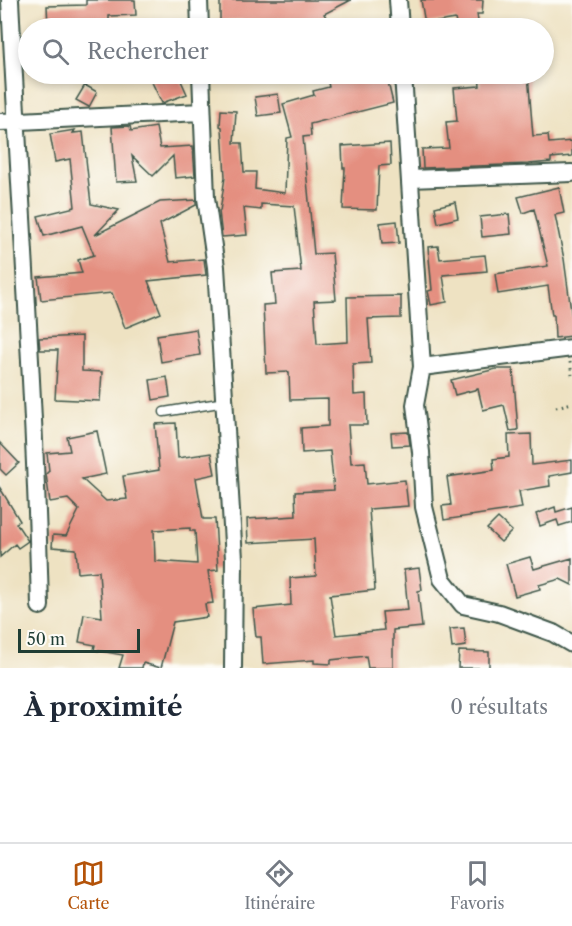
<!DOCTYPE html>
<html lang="fr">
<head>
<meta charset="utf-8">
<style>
	body { margin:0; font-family:"Libre Caslon Text",serif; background:#f6f6f7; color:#1f2937 }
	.scale { position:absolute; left:18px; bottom:15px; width:122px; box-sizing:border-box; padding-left:6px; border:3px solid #1f3d34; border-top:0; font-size:16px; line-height:21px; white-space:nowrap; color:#1f3d34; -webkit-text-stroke:4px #fdfcf7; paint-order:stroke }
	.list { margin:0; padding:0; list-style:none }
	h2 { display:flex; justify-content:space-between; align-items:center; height:78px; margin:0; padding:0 24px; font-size:26px }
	h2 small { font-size:20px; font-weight:400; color:#747a83 }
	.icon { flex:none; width:33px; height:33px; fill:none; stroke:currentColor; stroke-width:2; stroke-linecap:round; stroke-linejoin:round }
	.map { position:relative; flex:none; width:572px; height:668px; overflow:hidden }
	.search { position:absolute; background:#fff; box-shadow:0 3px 9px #0003; left:18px; right:18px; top:18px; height:66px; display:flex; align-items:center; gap:15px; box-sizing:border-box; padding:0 21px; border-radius:33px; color:#747a83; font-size:22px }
	.sheet { height:174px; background:#fff }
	nav { display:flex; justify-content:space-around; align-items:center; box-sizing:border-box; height:84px; border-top:2px solid #e0e1e3; background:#fff; font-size:16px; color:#747a83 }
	nav a { display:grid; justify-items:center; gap:3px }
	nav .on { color:#b45309 }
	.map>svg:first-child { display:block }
	.building { fill:#e48f80; fill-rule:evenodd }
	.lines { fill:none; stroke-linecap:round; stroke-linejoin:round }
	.lane-casing { stroke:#3e5649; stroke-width:11 }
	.street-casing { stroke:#3e5649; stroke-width:20 }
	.path { stroke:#3e5649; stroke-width:3; stroke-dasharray:1.5 4.5; stroke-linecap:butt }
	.lane { stroke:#fff; stroke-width:8 }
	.street { stroke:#fff; stroke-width:16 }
</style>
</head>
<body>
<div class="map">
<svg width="572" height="668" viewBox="0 0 572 668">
	<rect width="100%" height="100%" fill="#fdfcf7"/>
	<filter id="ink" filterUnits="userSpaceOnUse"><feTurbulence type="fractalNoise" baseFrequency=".0167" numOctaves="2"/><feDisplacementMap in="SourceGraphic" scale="12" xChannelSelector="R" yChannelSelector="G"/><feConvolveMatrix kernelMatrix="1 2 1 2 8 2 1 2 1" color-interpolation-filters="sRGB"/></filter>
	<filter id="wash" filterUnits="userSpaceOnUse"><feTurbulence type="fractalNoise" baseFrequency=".008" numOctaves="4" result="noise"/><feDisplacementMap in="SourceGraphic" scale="24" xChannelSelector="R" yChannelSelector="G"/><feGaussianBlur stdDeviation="1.35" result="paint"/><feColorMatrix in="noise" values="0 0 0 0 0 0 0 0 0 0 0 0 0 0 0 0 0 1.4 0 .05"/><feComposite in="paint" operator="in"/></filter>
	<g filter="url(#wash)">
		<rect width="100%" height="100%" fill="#eee2c2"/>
		<g id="blocks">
			<path class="building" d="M86,0H135L136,15L109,16V28H87L86,24L48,26L47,6L86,5Z
				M220,0H351L324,14L333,28H242L243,20L220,21Z
				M421,0H483L482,14H477L479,28H457L455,19L425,24Z
				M148,74H178L187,94L162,103Z
				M326,74H386L393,103L310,124L311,136L303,137L314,254L332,253L336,300L314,301L317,344L348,342L347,297L401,296V318L368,319L371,363L353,364L354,395L366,394L367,425H348L351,463L365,462L367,484L405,480L408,506L369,509L375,590L330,595L336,635L384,630L382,612L408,610L404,570L419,568L422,590L418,591L422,627L393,630V668H368L366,656L331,660V664L314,663V660L263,664L261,637H256L253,609L291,605L290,578L316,576L314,539L248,543L247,519L296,516L295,492L334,490L330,451L302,453L301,428L328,426V399L290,400L289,372L266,373L263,305L275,304L272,273L301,271L294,206L261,204V210L244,208L247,235L222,237L219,211H220L225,177L222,127L220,126L221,110L236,111L234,143H242L244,172H256L255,189L285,193L287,138L292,137L283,104L314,95L313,91L329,87Z
				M479,74H528L533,136L548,135L549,143L572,141V156L551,158V162L528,164L423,168L422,149L449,148L446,122L457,121L454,88L480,86Z
				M85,85L97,92L89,107L76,100Z
				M278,94L281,113L258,116L255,97Z
				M130,126L131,131L156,127L160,148L193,146L195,176L175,178L173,156L153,176L132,156L137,181L116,182L112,127Z
				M75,130L73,133L83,132L91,204L119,210L95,235L160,202L196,200V205L160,224L170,262L204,259L206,275L148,281L161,313L125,328L112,293L41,300L38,277L82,273L78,260L94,255L82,226L44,236L38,216L75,207L70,159L55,162L50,134Z
				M390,143L391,165L379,166L377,210L343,209L345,168H343L342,146Z
				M559,187L564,213L555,215L564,259L572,318V336L555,338L554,315H552L548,286L498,294L495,274L548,266L534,209L523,213L518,197Z
				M455,202L458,218L438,223L435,207Z
				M509,214L511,234L482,237L480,217Z
				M397,221L399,243L382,244L380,223Z
				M438,246L440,259L485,255L487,271L443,275L447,302L431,305L428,291L432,290L428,247Z
				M196,329L200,355L161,362L157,335Z
				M82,336V371L102,372L100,401L55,399L58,350H40L39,338Z
				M496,369H513L518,430L510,431L504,405L483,410L478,389L455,395L451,380Z
				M167,377L170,397L153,400L150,380Z
				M176,423L178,458L211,453L215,474L196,478L203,519H215L218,570L208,571L213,603L205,604L207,617L173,622L161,668L143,663L142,668H119L123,655L94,650L95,645L79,642L84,614L102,617L99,571L78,573L76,549L52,547L53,535L66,536L79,510L68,499L50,502L46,474L49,471L47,453L70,451L67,437L97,431L106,474L82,479L106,501L127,499L123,476L159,470L155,424ZM190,528V531H195L197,564L155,561L154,530Z
				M408,432L410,445L392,446L391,433Z
				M531,434L532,465L572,460V472L549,476L550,486L519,491L522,508L444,520L442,506L451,505L447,477L494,470L493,459L509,457L508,435Z
				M0,443L19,463L6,475L0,469Z
				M0,488L20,521L16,523L28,541L18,548L15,544L0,557Z
				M555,507L556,512L572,507V522L559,526L557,520L540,526L536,514Z
				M498,518L512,531L501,542L487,529Z
				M530,557L534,569L572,558V585L560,579L539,585L540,589L515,596L506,564Z
				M464,628L466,646L452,648L450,629Z
				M459,651L489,652V668H458Z"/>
		</g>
	</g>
	<g filter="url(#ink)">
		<use href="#blocks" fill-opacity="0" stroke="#3e5649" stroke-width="1.5"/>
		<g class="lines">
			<defs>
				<path id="lane" d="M164,412L225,402"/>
				<path id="street" d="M10,0C20,202 35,404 40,606
					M199,0L200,28
					M398,0L400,28
					M201,74L206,198L216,267L234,559L233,668
					M403,74L422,367L572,348
					M0,122L201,112
					M410,179L572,173
					M422,367L415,405L421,452L424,507L442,579L463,605L499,613L553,633L572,644"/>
			</defs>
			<use href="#lane" class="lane-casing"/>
			<use href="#street" class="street-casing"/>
			<path class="path" d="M570,362L572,375
				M556,407L572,403"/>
			<use href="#lane" class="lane"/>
			<use href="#street" class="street"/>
		</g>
	</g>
</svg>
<div class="scale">50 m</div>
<div class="search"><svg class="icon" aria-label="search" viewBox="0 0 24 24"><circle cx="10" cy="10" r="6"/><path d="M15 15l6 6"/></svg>Rechercher</div>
</div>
<section class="sheet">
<h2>À proximité<small>0 résultats</small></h2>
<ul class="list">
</ul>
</section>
<nav>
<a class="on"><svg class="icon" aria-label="map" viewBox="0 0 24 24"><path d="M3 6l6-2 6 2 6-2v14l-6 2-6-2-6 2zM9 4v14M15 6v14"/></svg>Carte</a>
<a><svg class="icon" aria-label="directions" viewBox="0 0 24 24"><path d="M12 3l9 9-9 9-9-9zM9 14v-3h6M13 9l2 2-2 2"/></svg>Itinéraire</a>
<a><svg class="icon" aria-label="saved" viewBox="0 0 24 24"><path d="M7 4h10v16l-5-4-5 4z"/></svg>Favoris</a>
</nav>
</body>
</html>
